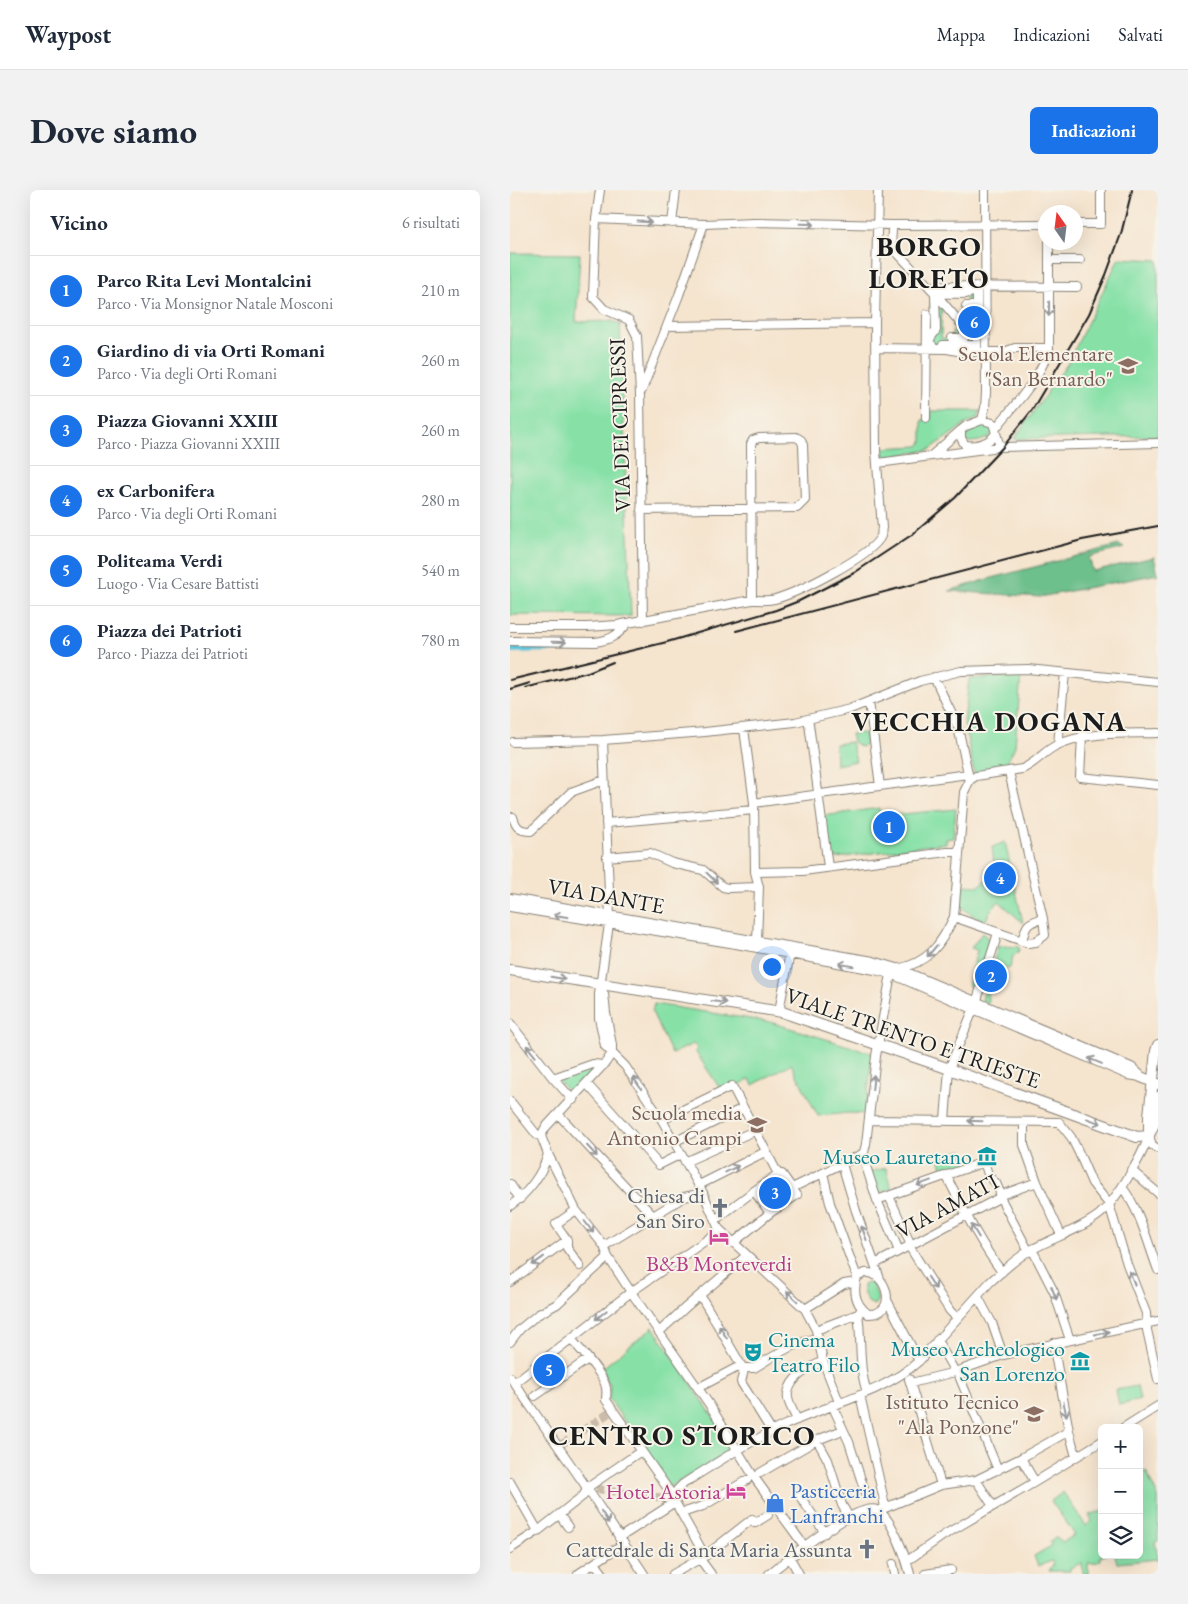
<!DOCTYPE html>
<html lang="it">
<head>
<meta charset="utf-8">
<style>
	body { margin:0; font-family:"EB Garamond",serif; background:#f2f2f3; color:#1f2937 }
	.controls { position:absolute; right:15px; bottom:15px; display:grid; overflow:hidden; border-radius:8px; box-shadow:0 5px 20px #0002 }
	.controls button { width:45px; height:45px; display:grid; place-items:center; padding:0; border:0; border-bottom:1px solid #e0e1e3; background:#fff; color:#1f2937; font:25px sans-serif }
	.compass { position:absolute; left:528px; top:15px; width:45px; height:45px; border-radius:50%; background:#fff; box-shadow:0 5px 20px #0002; rotate:346deg }
	.you { position:absolute; left:261px; top:776px; width:18px; height:18px; margin:-12px; border:4px solid #fff; border-radius:50%; background:#1a73e8; box-shadow:0 0 0 8px #1a73e833 }
	.badge { display:grid; place-items:center; width:32px; height:32px; border-radius:50%; background:#1a73e8; color:#fff; font-size:16px; font-weight:700 }
	.pin { position:absolute; translate:-50% -50%; border:2px solid #fff; box-shadow:0 1px 5px #0006 }
	.list { margin:0; padding:0; list-style:none }
	h2 { display:flex; justify-content:space-between; align-items:center; height:65px; margin:0; padding:0 20px; font-size:21px }
	h2 small { font-size:16px; font-weight:400; color:#747a83 }
	.list li { display:grid; grid-template-columns:32px 1fr auto; gap:15px; align-items:center; box-sizing:border-box; height:70px; padding:0 20px; border-top:1px solid #e0e1e3 }
	.list b { display:block; font-size:19px; white-space:nowrap }
	.list p { margin:0; font-size:16px; white-space:nowrap; color:#747a83 }
	.list em { font-size:16px; font-style:normal; color:#747a83 }
	.icon { flex:none; width:28px; height:28px; fill:none; stroke:currentColor; stroke-width:2; stroke-linecap:round; stroke-linejoin:round }
	.map { position:relative; flex:none; width:648px; height:1384px; overflow:hidden; border-radius:8px }
	header { display:flex; align-items:center; gap:30px; box-sizing:border-box; height:70px; padding:0 25px; background:#fff; border-bottom:1px solid #e0e1e3 }
	header strong { font-size:24px }
	nav { display:flex; gap:28px; margin-inline-start:auto; font-size:18px }
	.intro { display:flex; align-items:center; justify-content:space-between; box-sizing:border-box; height:120px; padding:0 30px }
	h1 { margin:0; font-size:35px }
	.button { padding:12px 22px; border-radius:8px; background:#1a73e8; color:#fff; font-size:18px; font-weight:700 }
	main { display:flex; gap:30px; padding:0 30px }
	aside { flex:1; background:#fff; border-radius:8px; box-shadow:0 5px 20px #0002 }
	.map>svg:first-child { display:block }
	.green { fill:#87e1a7; stroke:#527e62; fill-rule:evenodd }
	.forest { fill:#6dbf8c; stroke:#446e54 }
	.lines { fill:none; stroke-linecap:round; stroke-linejoin:round }
	.canal { stroke:#5fc5dc; stroke-width:6 }
	.minor-tunnel { stroke:#cabcaa; stroke-width:8; stroke-dasharray:8 4; stroke-linecap:butt }
	.minor-casing { stroke:#888075; stroke-width:10 }
	.major-casing { stroke:#888075; stroke-width:12 }
	.minor { stroke:#fff; stroke-width:8 }
	.major { stroke:#fff; stroke-width:10 }
	.rail { stroke:#1c1c1c; stroke-width:2 }
	.oneway { stroke:#999 }
	.labels { text-anchor:middle; dominant-baseline:central; stroke-width:4; stroke-linejoin:round; paint-order:stroke }
	.education-label { font-size:22px; fill:#785e54; stroke:#f7f3e8; text-anchor:end }
	.street-label { font-size:22px; fill:#1c1c1c; stroke:#f7f3e8 }
	.culture-label { font-size:22px; fill:#0d838f; stroke:#f7f3e8; text-anchor:end }
	.worship-label { font-size:22px; fill:#5b616d; stroke:#f7f3e8; text-anchor:end }
	.hotel-label { font-size:22px; fill:#b23c85; stroke:#f7f3e8 }
	.shop-label { font-size:22px; fill:#366cbe; stroke:#f7f3e8; text-anchor:start }
	.district-label { font-size:28px; font-weight:bold; letter-spacing:1px; fill:#1c1c1c; stroke:#f7f3e8 }
</style>
</head>
<body>
<header>
<strong>Waypost</strong>
<nav><a>Mappa</a><a>Indicazioni</a><a>Salvati</a></nav>
</header>
<div class="intro"><h1>Dove siamo</h1><a class="button">Indicazioni</a></div>
<main>
<aside>
<h2>Vicino<small>6 risultati</small></h2>
<ul class="list">
<li><span class="badge">1</span><div><b>Parco Rita Levi Montalcini</b><p>Parco · Via Monsignor Natale Mosconi</p></div><em>210 m</em></li>
<li><span class="badge">2</span><div><b>Giardino di via Orti Romani</b><p>Parco · Via degli Orti Romani</p></div><em>260 m</em></li>
<li><span class="badge">3</span><div><b>Piazza Giovanni XXIII</b><p>Parco · Piazza Giovanni XXIII</p></div><em>260 m</em></li>
<li><span class="badge">4</span><div><b>ex Carbonifera</b><p>Parco · Via degli Orti Romani</p></div><em>280 m</em></li>
<li><span class="badge">5</span><div><b>Politeama Verdi</b><p>Luogo · Via Cesare Battisti</p></div><em>540 m</em></li>
<li><span class="badge">6</span><div><b>Piazza dei Patrioti</b><p>Parco · Piazza dei Patrioti</p></div><em>780 m</em></li>
</ul>
</aside>
<div class="map">
<svg width="648" height="1384" viewBox="0 0 648 1384">
	<rect width="100%" height="100%" fill="#f7f3e8"/>
	<filter id="ink" filterUnits="userSpaceOnUse"><feTurbulence type="fractalNoise" baseFrequency=".02" numOctaves="2"/><feDisplacementMap in="SourceGraphic" scale="10" xChannelSelector="R" yChannelSelector="G"/><feConvolveMatrix kernelMatrix="1 2 1 2 8 2 1 2 1" color-interpolation-filters="sRGB"/></filter>
	<filter id="wash" filterUnits="userSpaceOnUse"><feTurbulence type="fractalNoise" baseFrequency=".0096" numOctaves="4" result="noise"/><feDisplacementMap in="SourceGraphic" scale="20" xChannelSelector="R" yChannelSelector="G"/><feGaussianBlur stdDeviation="1.12" result="paint"/><feColorMatrix in="noise" values="0 0 0 0 0 0 0 0 0 0 0 0 0 0 0 0 0 1.4 0 .05"/><feComposite in="paint" operator="in"/></filter>
	<g filter="url(#wash)">
		<rect width="100%" height="100%" fill="#f5e4ce"/>
		<path class="green" d="M0,63L70,64L66,132L102,131L110,134L121,426L0,425Z
			M609,68L648,70V246L504,249L558,173Z
			M421,101L472,102V157H420ZM426,104H456L455,142H442V149L431,148L432,111Z
			M421,221H471L468,228L454,235L419,260L375,267L373,263V258L409,256L412,252V230L421,229Z
			M473,233L481,235L483,242C477,251 467,252 457,252L454,249V241Z
			M511,486L505,556L494,579L464,583L454,532L459,489Z
			M355,543L356,555L351,557L343,552L341,544Z
			M341,552L346,571L326,575L325,554Z
			M369,618L371,626L446,619L443,648L436,649V653L319,669L313,626Z
			M495,652L513,733L489,711L479,722L476,731C455,723 447,718 450,695L469,696L485,682L482,657Z
			M472,743L478,748L479,751L464,798L459,796V792L467,760L461,758Z
			M492,756L509,757V761L503,766L500,778L485,780L482,793H477L478,814L472,810L488,757Z
			M144,814L260,832L362,863L356,924L338,923L308,926L281,874L243,895L240,889L225,897L211,900L185,861L188,859L183,854L162,864L142,822Z
			M79,878L82,880V883L62,905L47,890Z
			M452,960L458,975L434,983L429,968Z
			M376,978L382,999L367,1003L360,982Z
			M269,986L282,1004L261,1019L248,1001Z
			M357,1093L363,1095L368,1108L367,1111L364,1115L358,1112L353,1102V1095Z
			M143,1137L225,1259L160,1297L99,1209L100,1194L90,1180Z
			M627,1196L630,1210L609,1215L606,1200Z
			M636,1281L648,1307V1351L645,1352L648,1369L607,1373L605,1365H629V1284Z
			M553,1302L576,1336L582,1330L579,1325L592,1321V1365H596L590,1367V1370L588,1372L578,1373V1384L573,1383L572,1373L560,1378V1381H539L543,1374L542,1371L528,1376L524,1366L541,1356L540,1351L546,1347L553,1352L565,1345L541,1311Z"/>
		<path class="forest" d="M609,355L614,358L579,367L583,381L644,367L648,384L530,407L439,401L478,389Z"/>
		<g class="lines">
			<path class="canal" d="M0,460L82,458"/>
		</g>
	</g>
	<g filter="url(#ink)">
		<g class="lines">
			<path class="minor-tunnel" d="M52,1254L99,1223
				M86,1299L155,1308"/>
			<defs>
				<path id="minor" d="M90,0L86,29L83,107L94,119L119,130L127,146L130,204L133,431
					M86,29L194,34L244,32L382,35L536,34
					M162,33L166,0
					M566,34H591V1
					M382,40L381,56L425,103L457,141H467
					M539,70H570
					M419,96L567,97
					M425,103L456,104L467,101
					M456,116H467
					M157,136L365,133
					M442,148H454V142
					M422,155H419L420,149L426,140L425,103
					M433,155H467
					M366,158L437,159L453,162H494L505,158H539
					M467,160V97
					M132,200L169,105L194,34
					M416,228L417,124
					M472,230L475,218L476,202L475,0
					M472,230L483,233L486,243C480,253 466,257 455,255L451,248V240L456,236Z
					M486,238C505,214 531,188 539,158V52
					M490,257L648,253
					M422,265L451,240
					M368,273L490,257L486,243
					M131,320L287,318L295,310L293,255L291,250L286,247L249,248L243,250L241,254L242,410
					M0,437H77L107,435L242,410C249,410 258,411 265,409C287,403 362,366 371,346C372,343 371,340 372,338L366,261L365,133L368,0
					M0,451L85,452C100,450 107,446 117,434
					M424,487L448,537L459,588
					M359,512L370,596
					M299,534L318,677
					M234,539L244,613L245,682L249,697L247,751
					M572,546L570,587L648,595
					M93,550L100,727L89,804V828L95,856L115,876L152,930L193,1003L209,1039L295,1119L306,1140L313,1171L329,1212
					M3,552L93,550L195,542L285,532L340,519L410,491L451,481L518,479L648,492
					M548,554L555,483
					M244,613L458,584
					M3,627C6,638 10,641 21,641L61,602L94,590
					M96,633L244,620
					M97,667L140,663L162,673L193,680L213,697L218,698L249,697
					M245,682L293,681L437,662H449
					M0,717L226,754L365,780L381,784L618,885L631,887
					M444,727L518,753L526,752L535,745L533,729L499,582
					M512,751C516,735 517,732 533,729
					M387,779C419,773 431,754 444,727L454,602L460,590L466,586L512,579C525,574 534,561 547,555C578,541 615,544 648,543
					M272,822L270,816L279,768L283,765
					M0,833L43,888L63,910
					M43,888L83,874L94,875
					M77,894L149,975L171,964
					M0,911L27,945L31,946L38,964L66,1020L94,1056L98,1067L121,1102L199,1214L244,1287L295,1357
					M49,925L144,1027
					M152,930L222,896L268,984
					M359,930L549,932
					M435,930L439,879L466,813L488,743
					M514,932V955L527,992L551,1045
					M549,932L561,947L569,963L582,993L599,1014L617,1074L636,1123L637,1140L648,1189
					M31,946L35,938L96,872L102,863V855L96,823L94,804L90,795
					M639,946L642,955L648,959
					M164,952L233,918
					M352,964L354,962L356,954L366,866L381,784
					M352,964L367,1010L389,1061
					M175,972L244,941
					M332,974L346,1021L370,1089
					M621,980L648,1003
					M313,983L320,1013L347,1087
					M268,984H272L287,1005L260,1023L244,1001Z
					M436,985C453,1018 469,1052 492,1082
					M0,994L10,1009
					M189,995L255,962
					M612,997C631,1022 637,1051 648,1080
					M282,998L352,964
					M379,1006L400,1053L399,1056L440,1121L447,1128
					M490,1007L519,1062
					M367,1010L474,972L479,987L486,993L491,1005
					M0,1016C17,1004 32,985 38,964
					M205,1030L244,1001
					M57,1050L46,1034L66,1020
					M57,1050V1058L70,1076
					M223,1053L260,1023
					M94,1056L174,1007L193,1003
					M522,1059L544,1102L560,1150
					M365,1074L487,1009L491,1005L527,992
					M355,1083C376,1080 390,1125 358,1124C345,1114 343,1102 347,1087Z
					M0,1092L57,1050
					M190,1105L234,1180
					M468,1107L482,1133L493,1165
					M377,1110L409,1171
					M295,1119L334,1094L346,1092
					M352,1119L348,1124C352,1150 348,1177 357,1202
					M306,1140L348,1124
					M149,1142L176,1117L237,1065
					M61,1149C70,1159 95,1186 96,1198C97,1202 96,1206 96,1210L165,1309
					M427,1150L445,1182
					M0,1152L10,1139L27,1125L47,1114L98,1067
					M543,1153L559,1241L566,1267
					M234,1180L231,1192L262,1242
					M447,1181L488,1280
					M0,1187L77,1298L134,1384
					M399,1189L431,1295
					M4,1193L121,1102L198,1049L209,1039
					M401,1193L445,1182L493,1165L648,1131
					M188,1198L226,1178H244L257,1170L280,1157L308,1147
					M350,1205L373,1306L375,1318L372,1319
					M25,1206L78,1169
					M322,1215L339,1252L356,1305
					M287,1230C284,1222 276,1211 278,1203C281,1186 300,1178 313,1171
					M613,1238L648,1216
					M307,1250L318,1270L332,1315L339,1327
					M511,1268L525,1292
					M250,1283L307,1250L333,1240
					M466,1290L483,1316
					M0,1292L28,1341
					M77,1298L131,1261
					M289,1305L315,1343
					M155,1308L165,1309
					M165,1312L195,1366
					M375,1318L431,1295L466,1290L511,1268L559,1241
					M172,1323L193,1316L237,1290
					M49,1324L58,1337
					M242,1329L245,1333L258,1325
					M109,1348L165,1312L167,1300L173,1294C206,1273 240,1251 275,1235C319,1214 372,1204 409,1171L480,1092C493,1081 505,1069 519,1061C540,1049 572,1039 590,1024C607,1009 631,968 639,946
					M0,1359L28,1341L74,1305L77,1298
					M280,1368L289,1384
					M190,1369L201,1384
					M397,1371L434,1345L525,1292L592,1251
					M85,1373L93,1384
					M383,1374L385,1384
					M68,1384L113,1354
					M163,1384L195,1366L237,1333
					M259,1384C277,1370 346,1312 367,1320C382,1327 396,1368 400,1384
					M415,1384L441,1380"/>
				<path id="major" d="M0,709L363,772L387,779L621,878L631,887L648,894
					M0,780L272,822L431,876L627,947L639,946
					M640,943L646,930L648,907
					M639,946V926L646,861L648,855"/>
			</defs>
			<use href="#minor" class="minor-casing"/>
			<use href="#major" class="major-casing"/>
			<use href="#minor" class="minor"/>
			<use href="#major" class="major"/>
			<path class="rail" d="M226,441L572,350L648,336
				M0,490L157,452L266,420L289,411L344,383L403,344L445,308L493,257L522,220L579,124L596,85L611,44L622,0
				M15,498L78,482L103,472
				M0,499L20,493"/>
		</g>
		<defs><path id="oneway-shaft" d="M-6 0H5M1.5-3L5.5 0L1.5 3" fill="none" stroke-width="1.6" stroke-linecap="round" stroke-linejoin="round" transform="scale(1.25)"/></defs>
		<g class="oneway">
			<use href="#oneway-shaft" transform="translate(135 32) rotate(3)"/>
			<use href="#oneway-shaft" transform="translate(297 34) rotate(1)"/>
			<use href="#oneway-shaft" transform="translate(539 119) rotate(91)"/>
			<use href="#oneway-shaft" transform="translate(49 452) rotate(1)"/>
			<use href="#oneway-shaft" transform="translate(202 688) rotate(44)"/>
			<use href="#oneway-shaft" transform="translate(51 726) rotate(-170)"/>
			<use href="#oneway-shaft" transform="translate(422 761) rotate(130)"/>
			<use href="#oneway-shaft" transform="translate(336 775) rotate(-170)"/>
			<use href="#oneway-shaft" transform="translate(48 788) rotate(10)"/>
			<use href="#oneway-shaft" transform="translate(209 812) rotate(8)"/>
			<use href="#oneway-shaft" transform="translate(21 861) rotate(-129)"/>
			<use href="#oneway-shaft" transform="translate(585 871) rotate(-157)"/>
			<use href="#oneway-shaft" transform="translate(363 892) rotate(-84)"/>
			<use href="#oneway-shaft" transform="translate(127 893) rotate(-124)"/>
			<use href="#oneway-shaft" transform="translate(465 931) rotate(-178)"/>
			<use href="#oneway-shaft" transform="translate(584 931) rotate(20)"/>
			<use href="#oneway-shaft" transform="translate(82 961) rotate(47)"/>
			<use href="#oneway-shaft" transform="translate(222 979) rotate(-27)"/>
			<use href="#oneway-shaft" transform="translate(414 993) rotate(160)"/>
			<use href="#oneway-shaft" transform="translate(79 1037) rotate(53)"/>
			<use href="#oneway-shaft" transform="translate(465 1041) rotate(-121)"/>
			<use href="#oneway-shaft" transform="translate(354 1043) rotate(-110)"/>
			<use href="#oneway-shaft" transform="translate(28 1071) rotate(144)"/>
			<use href="#oneway-shaft" transform="translate(622 1088) rotate(-111)"/>
			<use href="#oneway-shaft" transform="translate(422 1093) rotate(57)"/>
			<use href="#oneway-shaft" transform="translate(544 1103) rotate(68)"/>
			<use href="#oneway-shaft" transform="translate(282 1106) rotate(-136)"/>
			<use href="#oneway-shaft" transform="translate(91 1125) rotate(141)"/>
			<use href="#oneway-shaft" transform="translate(213 1142) rotate(-121)"/>
			<use href="#oneway-shaft" transform="translate(592 1143) rotate(-12)"/>
			<use href="#oneway-shaft" transform="translate(555 1219) rotate(78)"/>
			<use href="#oneway-shaft" transform="translate(95 1327) rotate(57)"/>
		</g>
	</g>
	<defs>
		<symbol id="school-bare" viewBox="-9 -9 18 18"><path d="M0-5L7-2L0 1L-7-2ZM-4 1L0 2.5L4 1V4Q0 6-4 4Z" fill="#8d6e63" stroke="#f7f3e8" stroke-width="2.5" paint-order="stroke"/></symbol>
		<symbol id="museum-bare" viewBox="-9 -9 18 18"><path d="M0-6L6-3V-2H-6V-3ZM-5-1h2V3h-2ZM-1-1h2V3h-2ZM3-1h2V3H3ZM-6 4H6V6H-6Z" fill="#0f9aa8" stroke="#f7f3e8" stroke-width="2.5" paint-order="stroke"/></symbol>
		<symbol id="church-bare" viewBox="-9 -9 18 18"><path d="M-1.2-6h2.4v3.5h3.3v2.4h-3.3V6h-2.4V-.1h-3.3v-2.4h3.3Z" fill="#6b7280" stroke="#f7f3e8" stroke-width="2.5" paint-order="stroke"/></symbol>
		<symbol id="hotel-bare" viewBox="-9 -9 18 18"><path d="M-6-4.5h1.5V1H6V5H4.5V3h-9V5H-6ZM-4 0a1.8 1.8 0 1 1 3.6 0ZM.5 0V-2.5h3Q6-2.5 6 0Z" fill="#d1479c" stroke="#f7f3e8" stroke-width="2.5" paint-order="stroke"/></symbol>
		<symbol id="theatre-bare" viewBox="-9 -9 18 18"><path d="M-5-5.5Q0-4 5-5.5V0Q5 5 0 6Q-5 5-5 0ZM-3.3-2.5H-1v1.5H-3.3ZM1-2.5H3.3v1.5H1ZM-2.8 1Q0 5.5 2.8 1Z" fill="#0f9aa8" stroke="#f7f3e8" stroke-width="2.5" paint-order="stroke"/></symbol>
		<symbol id="shop-bare" viewBox="-9 -9 18 18"><path d="M-5-2.5h2.3a2.7 3.5 0 0 1 5.4 0H5L5.5 6h-11ZM-1.5-2.5h3a1.5 2.3 0 0 0-3 0Z" fill="#3f7fe0" stroke="#f7f3e8" stroke-width="2.5" paint-order="stroke"/></symbol>
	</defs>
	<g fill-rule="evenodd">
		<use href="#school-bare" x="604" y="162" width="28" height="28"/>
		<use href="#school-bare" x="233" y="921" width="28" height="28"/>
		<use href="#museum-bare" x="463" y="952" width="28" height="28"/>
		<use href="#church-bare" x="196" y="1004" width="28" height="28"/>
		<use href="#hotel-bare" x="195" y="1033" width="28" height="28"/>
		<use href="#theatre-bare" x="229" y="1148" width="28" height="28"/>
		<use href="#museum-bare" x="556" y="1157" width="28" height="28"/>
		<use href="#school-bare" x="510" y="1210" width="28" height="28"/>
		<use href="#hotel-bare" x="212" y="1287" width="28" height="28"/>
		<use href="#shop-bare" x="251" y="1299" width="28" height="28"/>
		<use href="#church-bare" x="343" y="1345" width="28" height="28"/>
	</g>
	<g class="labels">
		<g class="education-label">
			<text x="603" y="163">Scuola Elementare<tspan x="603" dy="25">"San Bernardo"</tspan></text>
			<text x="232" y="922">Scuola media<tspan x="232" dy="25">Antonio Campi</tspan></text>
			<text x="509" y="1211">Istituto Tecnico<tspan x="509" dy="25">"Ala Ponzone"</tspan></text>
		</g>
		<g class="street-label">
			<text transform="translate(110 235) rotate(-92)">VIA DEI CIPRESSI</text>
			<text transform="translate(96 706) rotate(10)">VIA DANTE</text>
			<text transform="translate(403 848) rotate(19)">VIALE TRENTO E TRIESTE</text>
			<text transform="translate(437 1016) rotate(-28)">VIA AMATI</text>
		</g>
		<g class="culture-label">
			<text x="462" y="966">Museo Lauretano</text>
			<text x="258" y="1149" text-anchor="start">Cinema<tspan x="258" dy="25">Teatro Filo</tspan></text>
			<text x="555" y="1158">Museo Archeologico<tspan x="555" dy="25">San Lorenzo</tspan></text>
		</g>
		<g class="worship-label">
			<text x="195" y="1005">Chiesa di<tspan x="195" dy="25">San Siro</tspan></text>
			<text x="342" y="1359">Cattedrale di Santa Maria Assunta</text>
		</g>
		<g class="hotel-label">
			<text x="209" y="1073">B&amp;B Monteverdi</text>
			<text x="211" y="1301" text-anchor="end">Hotel Astoria</text>
		</g>
		<g class="shop-label">
			<text x="280" y="1300">Pasticceria<tspan x="280" dy="25">Lanfranchi</tspan></text>
		</g>
		<g class="district-label">
			<text x="419" y="56">BORGO<tspan x="419" dy="32">LORETO</tspan></text>
			<text x="479" y="531">VECCHIA DOGANA</text>
			<text x="172" y="1245">CENTRO STORICO</text>
		</g>
	</g>
</svg>
<div class="controls">
<button>+</button>
<button>−</button>
<button><svg class="icon" aria-label="layers" viewBox="0 0 24 24"><path d="M12 4l9 5-9 5-9-5zM3 14l9 5 9-5"/></svg></button>
</div>
<svg class="compass" viewBox="-18 -18 36 36"><path d="M0-13l5 13h-10z" fill="#e53935"/><path d="M0 13l5-13h-10z" fill="#747a83"/></svg>
<div class="you"></div>
<div class="pin badge" style="left:379px;top:637px">1</div>
<div class="pin badge" style="left:481px;top:786px">2</div>
<div class="pin badge" style="left:265px;top:1003px">3</div>
<div class="pin badge" style="left:490px;top:688px">4</div>
<div class="pin badge" style="left:39px;top:1180px">5</div>
<div class="pin badge" style="left:464px;top:132px">6</div>
</div>
</main>
</body>
</html>
